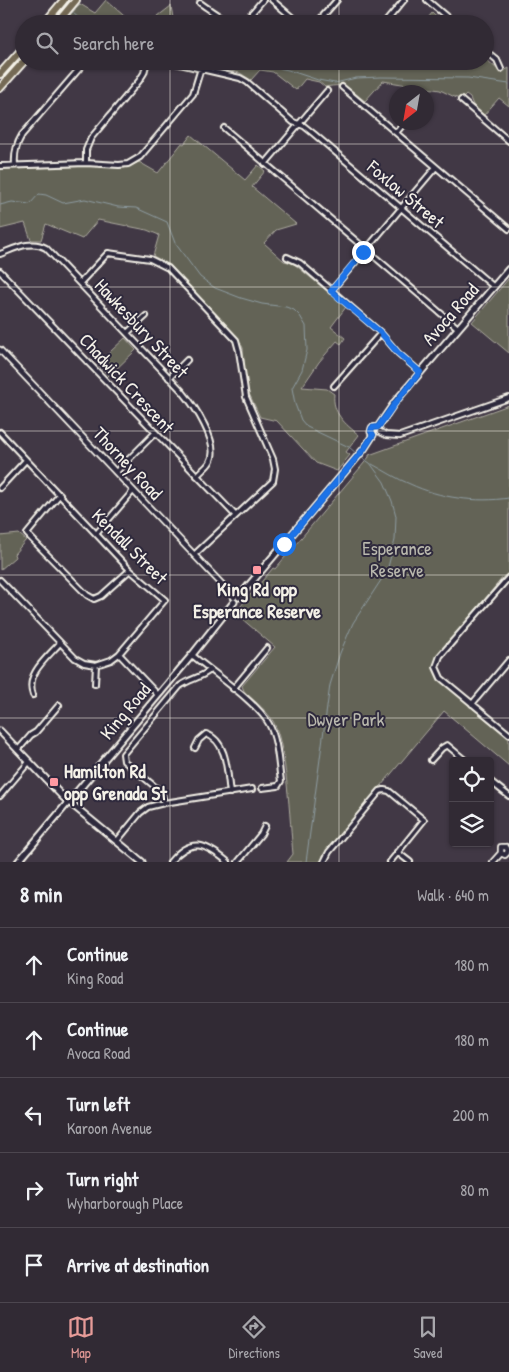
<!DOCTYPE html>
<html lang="en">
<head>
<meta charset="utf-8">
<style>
	body { margin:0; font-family:"Patrick Hand",sans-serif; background:#39323c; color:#f1f3f6 }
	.controls { position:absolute; right:15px; bottom:15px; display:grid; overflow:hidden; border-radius:5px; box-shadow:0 1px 4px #0004 }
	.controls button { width:45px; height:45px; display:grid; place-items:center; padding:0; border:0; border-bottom:1px solid #4c464f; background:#312a34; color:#f1f3f6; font:25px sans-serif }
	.compass { position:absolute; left:389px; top:85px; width:45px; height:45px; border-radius:50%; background:#312a34; box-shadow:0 1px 4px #0004; rotate:211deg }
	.stop { position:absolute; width:15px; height:15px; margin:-11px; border:4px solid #1a73e8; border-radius:50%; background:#fff }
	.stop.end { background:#1a73e8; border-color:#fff; box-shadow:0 1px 5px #0008 }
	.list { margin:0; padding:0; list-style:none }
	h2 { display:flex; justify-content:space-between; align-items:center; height:65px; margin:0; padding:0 20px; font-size:21px }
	h2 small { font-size:16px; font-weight:400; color:#a8a7ac }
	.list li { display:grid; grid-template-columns:32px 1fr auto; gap:15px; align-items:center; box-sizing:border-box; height:75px; padding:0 20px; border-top:1px solid #4c464f }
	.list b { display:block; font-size:19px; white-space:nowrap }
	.list p { margin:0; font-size:16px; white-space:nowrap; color:#a8a7ac }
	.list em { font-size:16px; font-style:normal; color:#a8a7ac }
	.icon { flex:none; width:28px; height:28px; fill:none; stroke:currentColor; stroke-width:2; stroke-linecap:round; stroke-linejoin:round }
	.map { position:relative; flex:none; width:509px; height:862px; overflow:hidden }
	.search { position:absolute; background:#312a34; box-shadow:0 1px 4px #0004; left:15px; right:15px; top:15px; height:55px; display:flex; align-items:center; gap:12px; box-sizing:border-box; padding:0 18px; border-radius:28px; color:#a8a7ac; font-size:19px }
	.sheet { height:440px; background:#312a34 }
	nav { display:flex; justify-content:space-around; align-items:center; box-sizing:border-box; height:70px; border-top:1px solid #4c464f; background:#312a34; font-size:14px; color:#a8a7ac }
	nav a { display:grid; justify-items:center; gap:2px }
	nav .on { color:#e69b98 }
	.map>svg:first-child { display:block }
	.green { fill:#646456; stroke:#acaa9f }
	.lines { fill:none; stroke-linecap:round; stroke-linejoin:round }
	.stream { stroke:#8d9ba1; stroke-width:1 }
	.minor-casing { stroke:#f4f1e8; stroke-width:8 }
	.tertiary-casing { stroke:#f4f1e8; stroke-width:8 }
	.secondary-casing { stroke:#f4f1e8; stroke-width:9 }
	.trunk-casing { stroke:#f4f1e8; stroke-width:10 }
	.minor { stroke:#2f2a3d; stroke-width:4 }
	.tertiary { stroke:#2f2a3d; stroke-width:4.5 }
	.secondary { stroke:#2f2a3d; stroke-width:5 }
	.trunk { stroke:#756a55; stroke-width:6 }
	.route { stroke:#1a73e8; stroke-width:6 }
	.grid { fill:none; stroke:#f4f1e8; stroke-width:1; stroke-opacity:0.55 }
	.poi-dot { fill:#ff9aa2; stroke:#2f2a3d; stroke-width:2 }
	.labels { text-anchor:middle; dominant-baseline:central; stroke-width:4; stroke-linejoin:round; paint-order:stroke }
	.street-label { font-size:19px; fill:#f4f1e8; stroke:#2f2a3d }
	.park-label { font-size:19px; fill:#bab9ae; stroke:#2f2a3d }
	.poi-label { font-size:19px; font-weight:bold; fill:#f4f1e8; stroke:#2f2a3d }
</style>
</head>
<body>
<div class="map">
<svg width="509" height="862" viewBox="0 0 509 862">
	<rect width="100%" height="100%" fill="#413845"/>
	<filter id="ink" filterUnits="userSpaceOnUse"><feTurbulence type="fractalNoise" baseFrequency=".02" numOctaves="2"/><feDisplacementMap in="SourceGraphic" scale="10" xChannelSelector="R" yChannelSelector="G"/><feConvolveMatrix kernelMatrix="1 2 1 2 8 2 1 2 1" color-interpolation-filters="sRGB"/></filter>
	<g filter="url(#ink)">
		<path class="green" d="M106,0L132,23H149L171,6L174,24H81L70,15L80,4L95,13Z
			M432,13L444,24H423Z
			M485,58L499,71H504L509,68V106L499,98L484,115L473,105L470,98L466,95L461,100L440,90L383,81L365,101C348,88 348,83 325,87L319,82L305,79L296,90L273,72L260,70L251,80L240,73L182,61H307L322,67L328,61H371L395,65L399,61H485Z
			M191,135L245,180L258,165L265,171L252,187L296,224L276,230L264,243L284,261L293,263L346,307L331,327L345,338L341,344L337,341L319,362L302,387L327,389L334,394C332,413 345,424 359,435L346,452L350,455L337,471L316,463L277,421L260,417L246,387L243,348L238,338L170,265L153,256L159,235L147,230L98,220L82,239L46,224L41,240H31L25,223L0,229V169L95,166L124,168L139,162L158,173L182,143L184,144Z
			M509,278V353L472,322Z
			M125,338L136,350L109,376L97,364Z
			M509,405V573L503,577L437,657C433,665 434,672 439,680L509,739V766L444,711L323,855L321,862H287L293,854C290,825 287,739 271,718C264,708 252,699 244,691L242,686L275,647L235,613L273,568L275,569L360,468L369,457V455Z
			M19,534L26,540L14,554L15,557L0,570V536Z"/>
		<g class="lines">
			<path class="stream" d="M71,11L85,24
				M245,61L288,70L318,80L335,83L356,78L381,77L468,78L509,84
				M0,205L12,202L30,204L39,194L46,195L63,203L85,199L118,207L136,208L167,222L175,243L200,277L215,288L241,298L262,304L286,307L294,310L300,316L306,326L307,350L302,370L292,388L295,404L301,420L307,427L349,447L357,454
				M372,464C385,471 397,479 410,484C440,498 476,503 509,498
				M306,862L330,685L340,653L353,623L387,571L395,540L396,516L392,501L384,482L370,463L360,457"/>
			<defs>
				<path id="minor" d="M272,0L300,24
					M427,0L455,24
					M200,3C210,9 230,28 243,20C251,16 257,6 263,0
					M316,24L337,0
					M384,24L404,0
					M485,50L497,60L501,69
					M167,61L240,78L247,82L293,122L304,126L314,134L494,287
					M342,87L509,229
					M461,100L509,141
					M224,128L458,328
					M396,133L405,122
					M86,163V150L91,138L139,81L144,73L147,61
					M265,164L327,91
					M15,165C14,153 16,145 22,135L86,61
					M0,166L86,163L119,165L128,164L140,157L193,94L201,68
					M0,254C14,249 31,239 46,248L182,391C193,404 221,444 210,462C207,467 201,471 197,476
					M287,257L300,263L381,333L398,353L420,372
					M0,271L235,515
					M80,283L108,253L150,259L168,268L236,340L239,351L246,397L273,459L275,469L273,481L194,555
					M331,291L436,167
					M127,333L146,316
					M169,378L187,360
					M334,386L381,333
					M0,432L130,570L165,600L119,654L111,660L96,665L84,663L75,658L0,580
					M116,472L155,433
					M0,488L26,460
					M60,494L27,534L87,595L94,599L101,596L130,570
					M97,533L133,491
					M509,577L440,656L436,667L441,678L509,734
					M119,654L158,695
					M192,655C212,672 258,703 269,724C278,741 278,762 281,781L278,786L262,788
					M95,684L96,665
					M233,689L267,648
					M33,695C25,674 47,658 60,643
					M472,704L509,660
					M195,748L199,740L206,734C228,741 227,774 230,793
					M18,750L31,735L36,732L59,705
					M431,760L442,748L447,745L466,761
					M490,781L509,796
					M0,796L29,762
					M164,803L162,794L159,790L124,761L123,754L180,686C189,679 201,678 210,670
					M117,841L140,813L148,807L164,803L252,789
					M397,852L410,862
					M170,862C191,836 206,844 228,862
					M238,862L261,834L265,826
					M324,862L329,852L380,791L384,790L389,791L424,820L390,862"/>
				<path id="tertiary" d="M0,350L234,597
					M380,432L386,435L400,436L509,398
					M501,853L505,855L507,853L508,850L506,847
					M493,862L501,853V847H506"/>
				<path id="secondary" d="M239,597L364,449L373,435L371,432L372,428L378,427L395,402L509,269
					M0,731L63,797L142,862
					M18,862L192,655L234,602"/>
				<path id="trunk" d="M44,24L64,0
					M56,24L76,0
					M0,74L24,47
					M0,88L24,61"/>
			</defs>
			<use href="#minor" class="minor-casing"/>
			<use href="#tertiary" class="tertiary-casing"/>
			<use href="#secondary" class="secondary-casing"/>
			<use href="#trunk" class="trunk-casing"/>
			<use href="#minor" class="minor"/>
			<use href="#tertiary" class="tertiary"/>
			<use href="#secondary" class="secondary"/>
			<use href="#trunk" class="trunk"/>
		</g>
	</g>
	<g class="lines" filter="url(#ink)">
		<path class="route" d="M284,544L364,449L373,435L371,431L372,428L378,427L396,402L420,372L398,353L381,333L331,291L363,252"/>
	</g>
	<path class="grid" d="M170,0V24M339,0V24M170,61V862M339,61V862M0,144H509M0,287H509M0,431H509M0,575H509M0,718H509"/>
	<g class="poi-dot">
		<rect x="252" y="565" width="10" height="10" rx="2.5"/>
		<rect x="49" y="777" width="10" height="10" rx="2.5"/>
	</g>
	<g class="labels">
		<g class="street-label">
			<text transform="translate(406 194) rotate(40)">Foxlow Street</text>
			<text transform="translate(450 314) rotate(-49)">Avoca Road</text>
			<text transform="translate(142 328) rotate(47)">Hawkesbury Street</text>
			<text transform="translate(127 383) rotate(47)">Chadwick Crescent</text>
			<text transform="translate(128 463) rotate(47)">Thorney Road</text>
			<text transform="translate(130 546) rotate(45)">Kendall Street</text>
			<text transform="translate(125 711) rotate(-50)">King Road</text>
		</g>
		<g class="park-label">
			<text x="397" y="548">Esperance<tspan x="397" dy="22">Reserve</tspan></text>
			<text x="346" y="719">Dwyer Park</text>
		</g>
		<g class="poi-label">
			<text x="257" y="589">King Rd opp<tspan x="257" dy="22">Esperance Reserve</tspan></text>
			<text x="64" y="771" text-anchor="start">Hamilton Rd<tspan x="64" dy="22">opp Grenada St</tspan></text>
		</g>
	</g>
</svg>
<div class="controls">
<button><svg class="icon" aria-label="locate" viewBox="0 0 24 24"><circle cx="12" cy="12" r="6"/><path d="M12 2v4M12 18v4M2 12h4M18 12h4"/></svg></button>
<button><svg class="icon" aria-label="layers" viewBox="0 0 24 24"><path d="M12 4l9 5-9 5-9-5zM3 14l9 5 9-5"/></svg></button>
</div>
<svg class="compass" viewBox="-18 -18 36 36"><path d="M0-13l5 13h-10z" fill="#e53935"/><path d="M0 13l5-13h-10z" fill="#a8a7ac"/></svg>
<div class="stop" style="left:284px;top:544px"></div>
<div class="stop end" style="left:363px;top:252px"></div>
<div class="search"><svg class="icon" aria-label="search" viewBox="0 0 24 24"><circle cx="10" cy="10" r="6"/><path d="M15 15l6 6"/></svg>Search here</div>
</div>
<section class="sheet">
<h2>8 min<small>Walk · 640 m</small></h2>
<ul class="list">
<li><svg class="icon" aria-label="ahead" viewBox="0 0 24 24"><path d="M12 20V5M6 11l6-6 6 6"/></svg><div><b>Continue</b><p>King Road</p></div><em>180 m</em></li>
<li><svg class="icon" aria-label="ahead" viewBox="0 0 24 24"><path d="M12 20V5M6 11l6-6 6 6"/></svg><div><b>Continue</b><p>Avoca Road</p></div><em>180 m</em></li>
<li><svg class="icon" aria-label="left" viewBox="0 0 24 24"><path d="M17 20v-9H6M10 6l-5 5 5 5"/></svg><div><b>Turn left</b><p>Karoon Avenue</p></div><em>200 m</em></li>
<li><svg class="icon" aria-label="right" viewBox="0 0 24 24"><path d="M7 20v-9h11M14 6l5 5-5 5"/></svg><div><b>Turn right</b><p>Wyharborough Place</p></div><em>80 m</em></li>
<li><svg class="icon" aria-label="arrive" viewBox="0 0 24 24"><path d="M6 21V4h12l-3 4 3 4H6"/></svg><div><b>Arrive at destination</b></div></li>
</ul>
</section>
<nav>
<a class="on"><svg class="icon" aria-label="map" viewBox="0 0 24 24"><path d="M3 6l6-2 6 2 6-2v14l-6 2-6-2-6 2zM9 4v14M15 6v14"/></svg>Map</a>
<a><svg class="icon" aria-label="directions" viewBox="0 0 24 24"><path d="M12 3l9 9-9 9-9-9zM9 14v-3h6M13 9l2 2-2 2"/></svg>Directions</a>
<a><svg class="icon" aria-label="saved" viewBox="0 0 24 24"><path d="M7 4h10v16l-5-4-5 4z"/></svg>Saved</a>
</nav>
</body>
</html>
